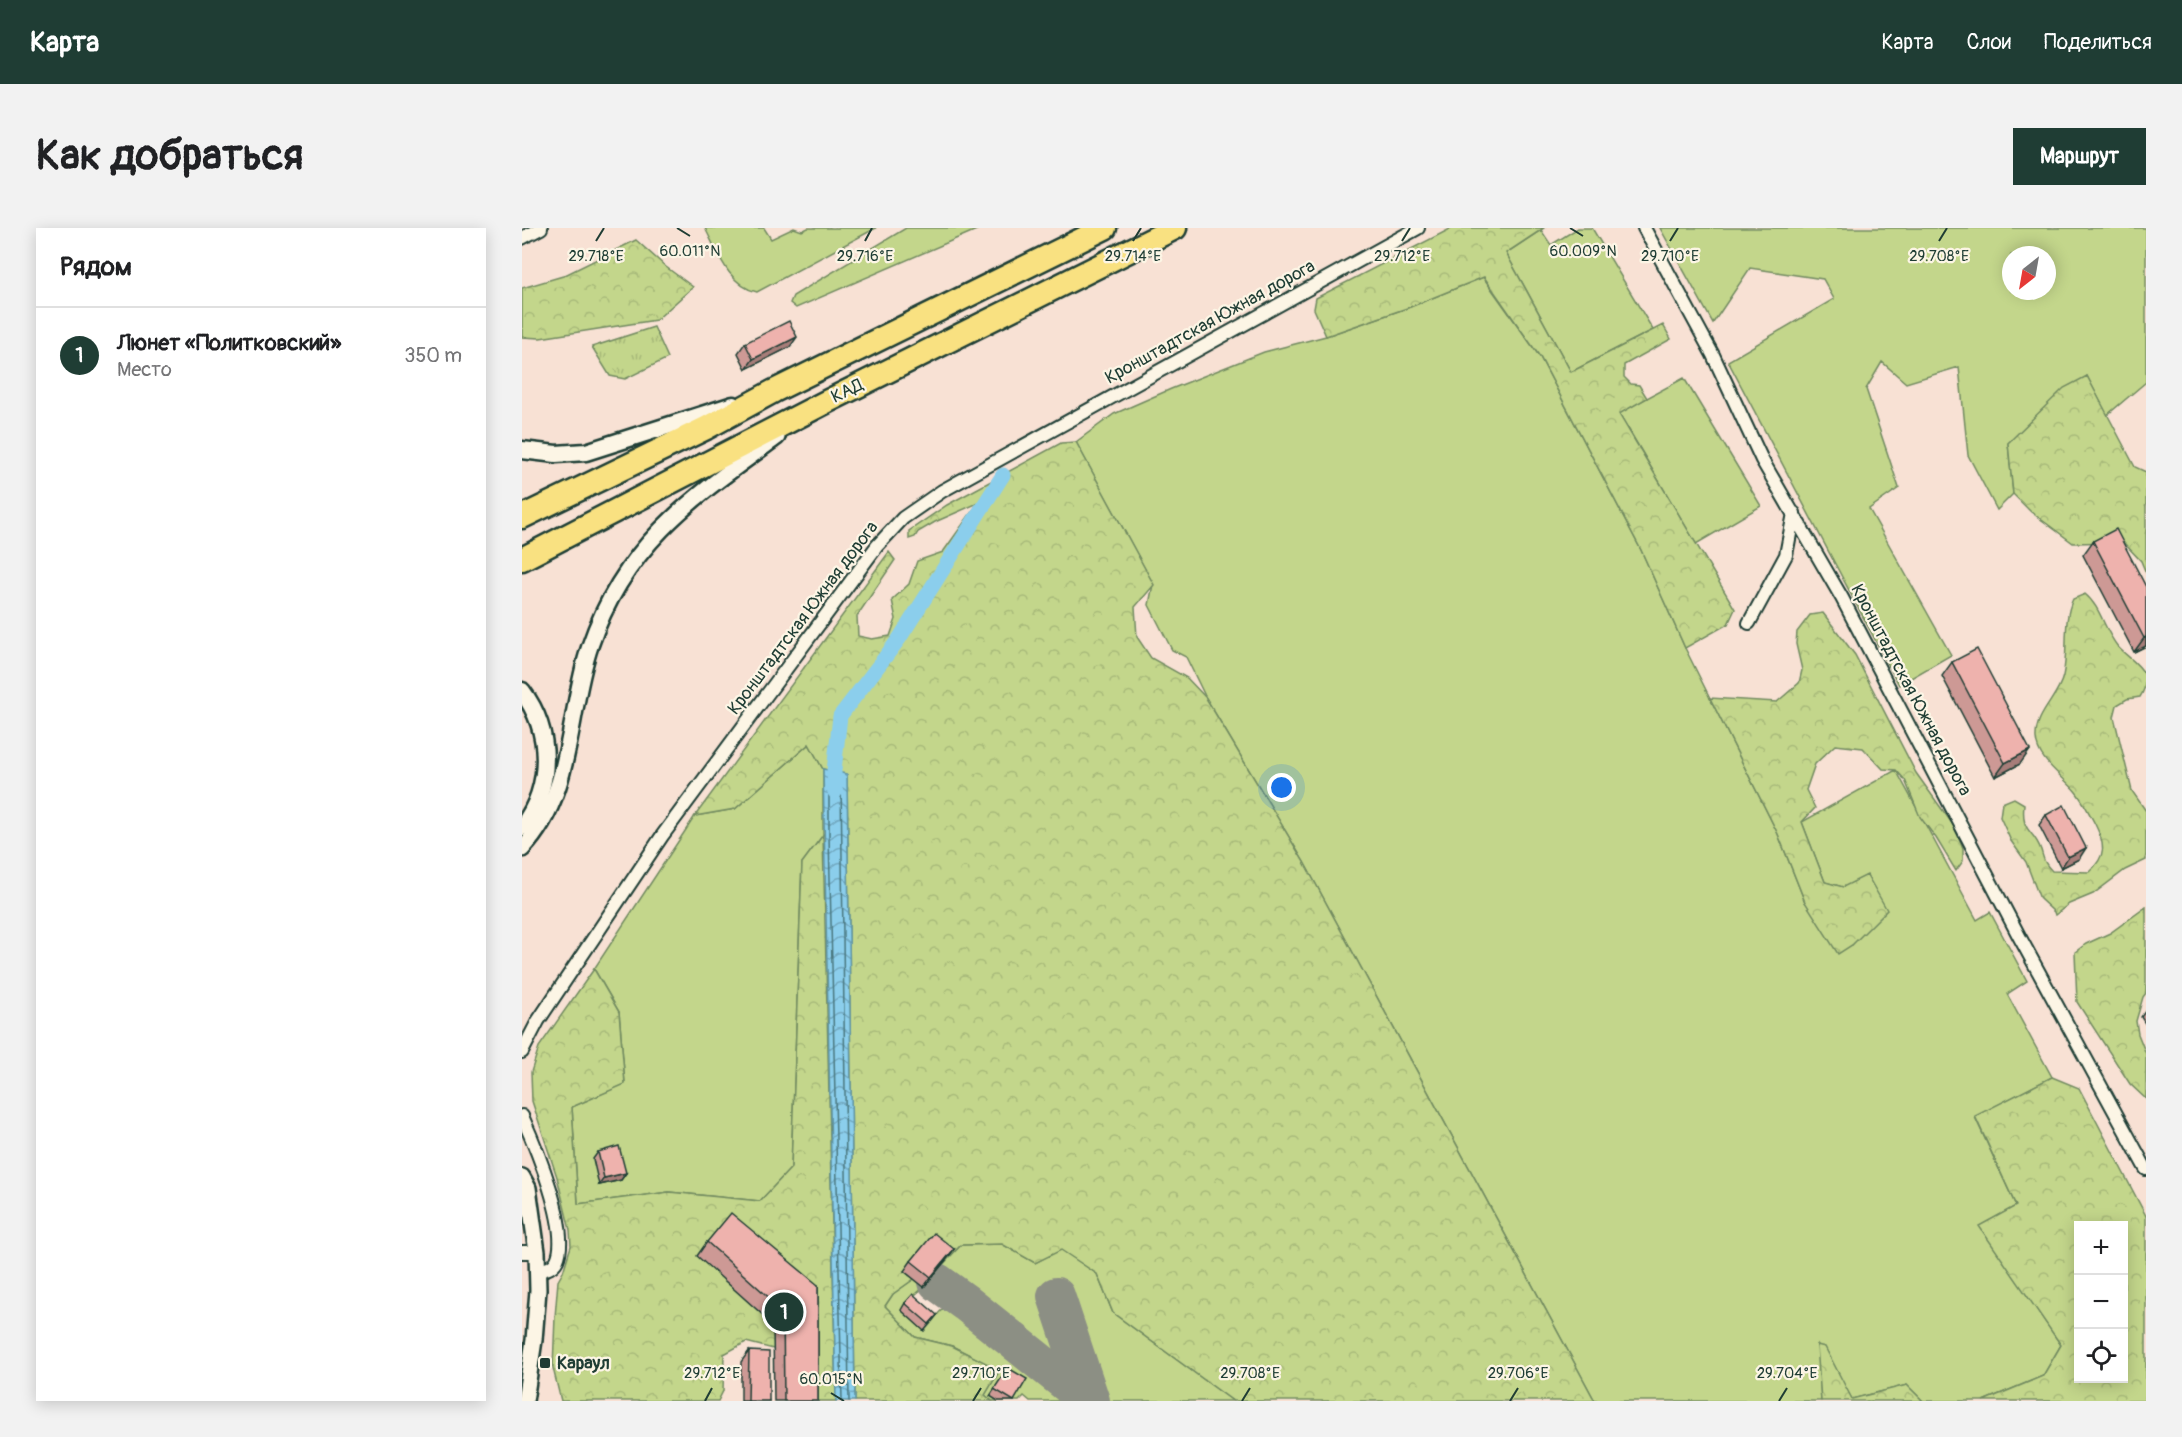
<!DOCTYPE html>
<html lang="ru">
<head>
<meta charset="utf-8">
<style>
	body { margin:0; font-family:Pangolin,sans-serif; background:#f2f2f2; color:#202124 }
	.controls { position:absolute; right:18px; bottom:18px; display:grid; overflow:hidden; border-radius:0px; box-shadow:0 3px 15px #0003 }
	.controls button { width:54px; height:54px; display:grid; place-items:center; padding:0; border:0; border-bottom:2px solid #e0e0e0; background:#fff; color:#202124; font:30px sans-serif }
	.compass { position:absolute; left:1480px; top:18px; width:54px; height:54px; border-radius:50%; background:#fff; box-shadow:0 3px 15px #0003; rotate:211deg }
	.you { position:absolute; left:760px; top:560px; width:21px; height:21px; margin:-15px; border:4px solid #fff; border-radius:50%; background:#1a73e8; box-shadow:0 0 0 9px #1a73e833 }
	.badge { display:grid; place-items:center; width:39px; height:39px; border-radius:50%; background:#1f3d34; color:#fff; font-size:20px; font-weight:700 }
	.pin { position:absolute; translate:-50% -50%; border:3px solid #fff; box-shadow:0 2px 6px #0006 }
	.list { margin:0; padding:0; list-style:none }
	h2 { display:flex; justify-content:space-between; align-items:center; height:78px; margin:0; padding:0 24px; font-size:26px }
	h2 small { font-size:20px; font-weight:400; color:#757577 }
	.list li { display:grid; grid-template-columns:39px 1fr auto; gap:18px; align-items:center; box-sizing:border-box; height:96px; padding:0 24px; border-top:2px solid #e0e0e0 }
	.list b { display:block; font-size:22px; white-space:nowrap }
	.list p { margin:0; font-size:20px; white-space:nowrap; color:#757577 }
	.list em { font-size:20px; font-style:normal; color:#757577 }
	.icon { flex:none; width:33px; height:33px; fill:none; stroke:currentColor; stroke-width:2; stroke-linecap:round; stroke-linejoin:round }
	.map { position:relative; flex:none; width:1624px; height:1173px; overflow:hidden; border-radius:0px }
	header { display:flex; align-items:center; gap:36px; box-sizing:border-box; height:84px; padding:0 30px; background:#1f3d34; color:#fff }
	header strong { font-size:28px }
	nav { display:flex; gap:33px; margin-inline-start:auto; font-size:21px }
	.intro { display:flex; align-items:center; justify-content:space-between; box-sizing:border-box; height:144px; padding:0 36px }
	h1 { margin:0; font-size:42px }
	.button { padding:15px 27px; border-radius:0px; background:#1f3d34; color:#fff; font-size:21px; font-weight:700 }
	main { display:flex; gap:36px; padding:0 36px }
	aside { flex:1; background:#fff; border-radius:0px; box-shadow:0 3px 15px #0003 }
	.map>svg:first-child { display:block }
	.green { fill:#c3d68b; stroke:#718a60; stroke-width:1.5; fill-rule:evenodd }
	.forest { fill:url(#forest-crowns); stroke:#718a60; stroke-width:1.5; fill-rule:evenodd }
	.park { fill:url(#park-tufts); stroke:#718a60; stroke-width:1.5 }
	.water { fill:url(#water-waves); stroke:#6094a2; stroke-width:1.5 }
	.lines { fill:none; stroke-linecap:round; stroke-linejoin:round }
	.shore { stroke:#4a777e; stroke-width:1.5 }
	.canal { stroke:#8bceec; stroke-width:15 }
	.taxiway { stroke:#8c8f84; stroke-width:38 }
	.minor-casing { stroke:#1f3d34; stroke-width:16 }
	.tertiary-casing { stroke:#1f3d34; stroke-width:20 }
	.secondary-casing { stroke:#1f3d34; stroke-width:21 }
	.motorway-casing { stroke:#1f3d34; stroke-width:27 }
	.minor { stroke:#fcf5e5; stroke-width:12 }
	.tertiary { stroke:#fcf5e5; stroke-width:15 }
	.secondary { stroke:#fcf5e5; stroke-width:16 }
	.motorway { stroke:#f9e181; stroke-width:22 }
	.wall { fill:#cd9995; stroke:#1f3d34; stroke-width:1.5 }
	.shaded-wall { fill:#a77d79; stroke:#1f3d34; stroke-width:1.5 }
	.building { fill:#eeb2ad; stroke:#1f3d34; stroke-width:1.5 }
	.ticks { fill:none; stroke:#1f3d34; stroke-width:2 }
	.poi-dot { fill:#1f3d34; stroke:#fcf5e5; stroke-width:2 }
	.labels { text-anchor:middle; dominant-baseline:central; stroke-width:4.5; stroke-linejoin:round; paint-order:stroke }
	.street-label { font-size:18px; fill:#1f3d34; stroke:#fcf5e5 }
	.poi-label { font-size:18px; font-weight:bold; fill:#1f3d34; stroke:#fcf5e5; text-anchor:start }
	.ticks-label { font-size:15px; text-anchor:middle; fill:#1f3d34; stroke:#fcf5e5; stroke-width:4.5; stroke-linejoin:round; paint-order:stroke }
</style>
</head>
<body>
<header>
<strong>Карта</strong>
<nav><a>Карта</a><a>Слои</a><a>Поделиться</a></nav>
</header>
<div class="intro"><h1>Как добраться</h1><a class="button">Маршрут</a></div>
<main>
<aside>
<h2>Рядом<small></small></h2>
<ul class="list">
<li><span class="badge">1</span><div><b>Люнет «Политковский»</b><p>Место</p></div><em>350 m</em></li>
</ul>
</aside>
<div class="map">
<svg width="1624" height="1173" viewBox="0 0 1624 1173">
	<defs>
		<pattern id="forest-crowns" width="20" height="18" patternUnits="userSpaceOnUse" patternTransform="scale(1.5)"><rect width="20" height="18" fill="#c3d68b"/><path d="M2 6a3 3 0 1 1 6 0M12 15a3 3 0 1 1 6 0" fill="none" stroke="#a7b979"/></pattern>
		<pattern id="park-tufts" width="24" height="20" patternUnits="userSpaceOnUse" patternTransform="scale(1.5)"><rect width="24" height="20" fill="#c3d68b"/><path d="M3 7l-1-3M5 7V3M7 7l1-3M15 17l-1-3M17 17v-4M19 17l1-3" fill="none" stroke="#a7b979"/></pattern>
		<pattern id="water-waves" width="16" height="10" patternUnits="userSpaceOnUse" patternTransform="scale(1.5)"><rect width="16" height="10" fill="#8bceec"/><path d="M0 5q4-4 8 0t8 0" fill="none" stroke="#71a8c0"/></pattern>
	</defs>
	<rect width="100%" height="100%" fill="#f8e1d4"/>
	<filter id="ink" filterUnits="userSpaceOnUse"><feTurbulence type="fractalNoise" baseFrequency=".0167" numOctaves="2"/><feDisplacementMap in="SourceGraphic" scale="12" xChannelSelector="R" yChannelSelector="G"/><feConvolveMatrix kernelMatrix="1 2 1 2 8 2 1 2 1" color-interpolation-filters="sRGB"/></filter>
	<g filter="url(#ink)">
		<path class="green" d="M183,0H242L249,11L272,0L280,3L286,0H354L235,64C207,58 195,23 183,0Z
			M384,0H459L274,80L268,75L271,68Z
			M1056,0H1070L1131,102L1049,144L984,25L1019,2L1029,17Z
			M1138,0H1624V154L1585,187L1565,148L1486,215L1491,266L1475,282L1446,227L1437,139L1384,155L1360,134L1344,161L1377,260L1347,281L1429,427L1377,457L1206,133L1312,71L1301,51L1228,40L1191,95ZM1489,27H1525V63H1489Z
			M961,49L1018,129L1119,322L1163,420L1256,606L1283,674L1330,717L1340,706L1321,659L1303,654L1280,594L1374,542L1455,692L1468,684L1505,753L1485,766L1530,849L1453,889L1494,978L1458,998L1539,1117L1521,1148L1461,1173H1401L1385,1157L1330,1171L1296,1117L1299,1173H1073L782,634L684,470L664,429L650,422L627,377L631,356L554,214L592,186L649,161L742,124L804,108L888,79Z
			M1162,150L1239,278L1174,316L1097,185Z
			M287,516L301,541V607L280,635L269,940L238,973L147,964L56,976L50,879L103,855L97,784L72,741L173,588L213,581Z
			M480,1016L513,1035L539,1021L575,1046L591,1085L711,1173H577L414,1044L439,1017Z
			M392,1051L402,1059L386,1073L402,1103C419,1086 416,1074 443,1079L559,1173H508L502,1168L497,1173H470L463,1167L477,1142L430,1118L393,1109L363,1078L371,1066Z"/>
		<path class="forest" d="M930,0H1022L984,25L1049,144L1141,97L1149,111L1102,137V149L1109,156L1117,157L1125,170L1097,186L1213,381L1206,396L1163,420L1119,322L1018,129L962,49L888,79L804,108L792,81L794,70Z
			M114,12L144,39L171,59L134,92L18,110L0,109V60L41,48Z
			M1565,148L1613,239L1624,244V345L1619,333L1601,314L1551,315L1509,284L1491,266L1486,215L1542,160Z
			M554,214L632,357L613,379L615,409L629,430L665,450L684,470L782,634L1073,1173H711L591,1085L575,1046L539,1022L513,1035L480,1016L439,1017L425,1031L382,1043L392,1051L371,1066L363,1078L393,1109L430,1118L478,1142L463,1167L470,1173H333L325,547L301,541L287,516L213,581L173,588L367,324L373,332L335,388L336,408L350,411L368,408L374,391L370,372L387,356L395,333L421,324L456,275L413,294L396,304L393,309L387,311V303L425,277L539,215Z
			M1563,366C1579,379 1582,402 1596,419C1604,428 1617,435 1623,447C1624,455 1623,462 1618,469L1605,471L1595,477L1592,489L1610,563L1624,583V632L1603,642L1571,666L1547,676L1533,687L1532,684L1518,671L1504,634L1489,613L1478,589L1480,575L1492,570L1502,576C1499,606 1511,600 1519,622C1522,632 1522,635 1530,643L1567,644C1585,628 1583,616 1573,596C1567,585 1562,574 1554,564C1541,548 1515,532 1514,510C1513,485 1536,470 1541,448C1547,422 1540,394 1551,371Z
			M1301,385L1333,427L1394,545L1432,598L1441,620V633L1434,643L1414,610L1398,589L1383,552L1374,542L1361,541L1341,520L1313,517L1293,536L1284,562L1293,580L1280,594L1303,654L1321,659L1345,647L1365,682L1330,717L1316,726L1283,674L1256,606L1188,470L1255,474L1277,455L1280,442L1274,416L1275,404L1288,387Z
			M301,607L314,1173H272L267,1125L224,1114L202,1126L201,1163L196,1173H39L31,1140L33,1089L36,1053L41,1044L49,1018L48,1002L35,949L10,873L9,844L17,819L72,741L97,784L103,856L50,879L56,976L147,964L238,973L269,940L280,635Z
			M1624,679V765L1621,769L1614,793L1616,806L1624,826V871L1608,856L1555,774L1553,724L1564,716L1588,705Z
			M1530,849L1557,860L1624,988V1173H1461L1521,1148L1539,1117L1457,998L1494,978L1453,888ZM1556,998H1602V1150H1556Z
			M1295,1117L1303,1119L1330,1171L1385,1157L1401,1173H1299Z"/>
		<path class="park" d="M132,99L146,130L103,151L88,148L70,119Z"/>
		<path class="water" d="M301,541L325,546L333,1173H314Z"/>
		<g class="lines">
			<path class="shore" d="M320,1173L307,607V552L310,549L317,551L319,554L327,1173"/>
			<path class="canal" d="M313,564L312,543L318,488L377,411L481,247"/>
			<path class="taxiway" d="M415,1054L444,1075L567,1173
				M534,1068L569,1173"/>
			<defs>
				<path id="minor" d="M1122,0L1191,127L1240,232L1320,370L1497,708L1624,941
					M0,10L19,0
					M1227,395L1264,327L1272,285
					M0,824L16,793L140,608L355,318L381,290L420,263L896,0
					M0,888C13,917 49,1002 35,1032C31,1040 24,1041 16,1043
					M0,1024H15"/>
				<path id="tertiary" d="M0,621C52,567 45,485 68,418C103,315 172,269 255,209
					M0,949L6,960L15,1024L16,1062L12,1112L3,1173"/>
				<path id="secondary" d="M0,222L34,226L64,224L211,177
					M0,463C30,503 31,558 0,599"/>
				<path id="motorway" d="M0,289L184,200L252,163L583,0
					M0,331L306,173L653,0"/>
			</defs>
			<use href="#minor" class="minor-casing"/>
			<use href="#tertiary" class="tertiary-casing"/>
			<use href="#secondary" class="secondary-casing"/>
			<use href="#motorway" class="motorway-casing"/>
			<use href="#minor" class="minor"/>
			<use href="#tertiary" class="tertiary"/>
			<use href="#secondary" class="secondary"/>
			<use href="#motorway" class="motorway"/>
		</g>
		<path class="wall" d="M223,115L268,119L224,141L216,125Z
			M1571,313L1624,359V418L1612,424L1561,327Z
			M1430,434L1498,536L1473,549L1420,448Z
			M1524,587L1557,631L1539,640L1517,597Z
			M1624,782V797L1619,789Z
			M76,924L104,945L99,952L77,957L71,931Z
			M185,1014L296,1057V1173H252L251,1096L175,1028Z
			M432,1021L402,1059L382,1043L389,1033Z
			M383,1075L415,1087L402,1103L379,1082Z
			M227,1123L247,1173H219V1134Z
			M486,1140L492,1173H476L468,1168Z"/>
		<path class="shaded-wall" d="M275,109L268,119L224,141L231,131Z
			M1624,409V418L1612,424L1622,410Z
			M1508,522L1498,536L1473,549L1483,535Z
			M1564,620L1557,631L1539,640L1546,629Z
			M104,945L99,952L77,957L82,950Z
			M432,1021L425,1031L402,1059L409,1049Z"/>
		<path class="building" d="M267,93L275,109L231,131L223,115Z
			M1594,301L1624,359V409L1622,410L1571,313Z
			M1455,421L1508,522L1483,535L1430,434Z
			M1542,577L1564,620L1546,629L1524,587Z
			M97,918L104,945L82,950L76,924Z
			M209,985L296,1057V1173H262L261,1082L185,1014Z
			M412,1005L432,1021L409,1049L389,1033Z
			M391,1066L415,1087L407,1096L383,1075Z
			M227,1123L247,1124V1173H226Z
			M486,1140L505,1151L492,1173L472,1161Z"/>
	</g>
	<path class="ticks" d="M155,0L168,8M1048,0L1061,8M74,13L82,0M343,13L350,0M611,13L619,0M880,13L888,0M1148,13L1156,0M1417,13L1425,0M309,1165L322,1173M183,1173L190,1160M451,1173L459,1160M720,1173L728,1160M988,1173L996,1160M1257,1173L1265,1160"/>
	<rect class="poi-dot" x="17" y="1129" width="12" height="12" rx="3"/>
	<g class="labels">
		<g class="street-label">
			<text transform="translate(688 94) rotate(-29)">Кронштадтская Южная дорога</text>
			<text transform="translate(325 163) rotate(-26)">КАД</text>
			<text transform="translate(281 390) rotate(-53)">Кронштадтская Южная дорога</text>
			<text transform="translate(1389 462) rotate(62)">Кронштадтская Южная дорога</text>
		</g>
		<g class="poi-label">
			<text x="35" y="1135">Караул</text>
		</g>
	</g>
	<g class="ticks-label">
		<text x="1061" y="28">60.009°N</text>
		<text x="168" y="28">60.011°N</text>
		<text x="343" y="33">29.716°E</text>
		<text x="74" y="33">29.718°E</text>
		<text x="611" y="33">29.714°E</text>
		<text x="880" y="33">29.712°E</text>
		<text x="1148" y="33">29.710°E</text>
		<text x="1417" y="33">29.708°E</text>
		<text x="190" y="1150">29.712°E</text>
		<text x="459" y="1150">29.710°E</text>
		<text x="728" y="1150">29.708°E</text>
		<text x="996" y="1150">29.706°E</text>
		<text x="1265" y="1150">29.704°E</text>
		<text x="309" y="1156">60.015°N</text>
	</g>
</svg>
<div class="controls">
<button>+</button>
<button>−</button>
<button><svg class="icon" aria-label="locate" viewBox="0 0 24 24"><circle cx="12" cy="12" r="6"/><path d="M12 2v4M12 18v4M2 12h4M18 12h4"/></svg></button>
</div>
<svg class="compass" viewBox="-18 -18 36 36"><path d="M0-13l5 13h-10z" fill="#e53935"/><path d="M0 13l5-13h-10z" fill="#757577"/></svg>
<div class="you"></div>
<div class="pin badge" style="left:262px;top:1084px">1</div>
</div>
</main>
</body>
</html>
